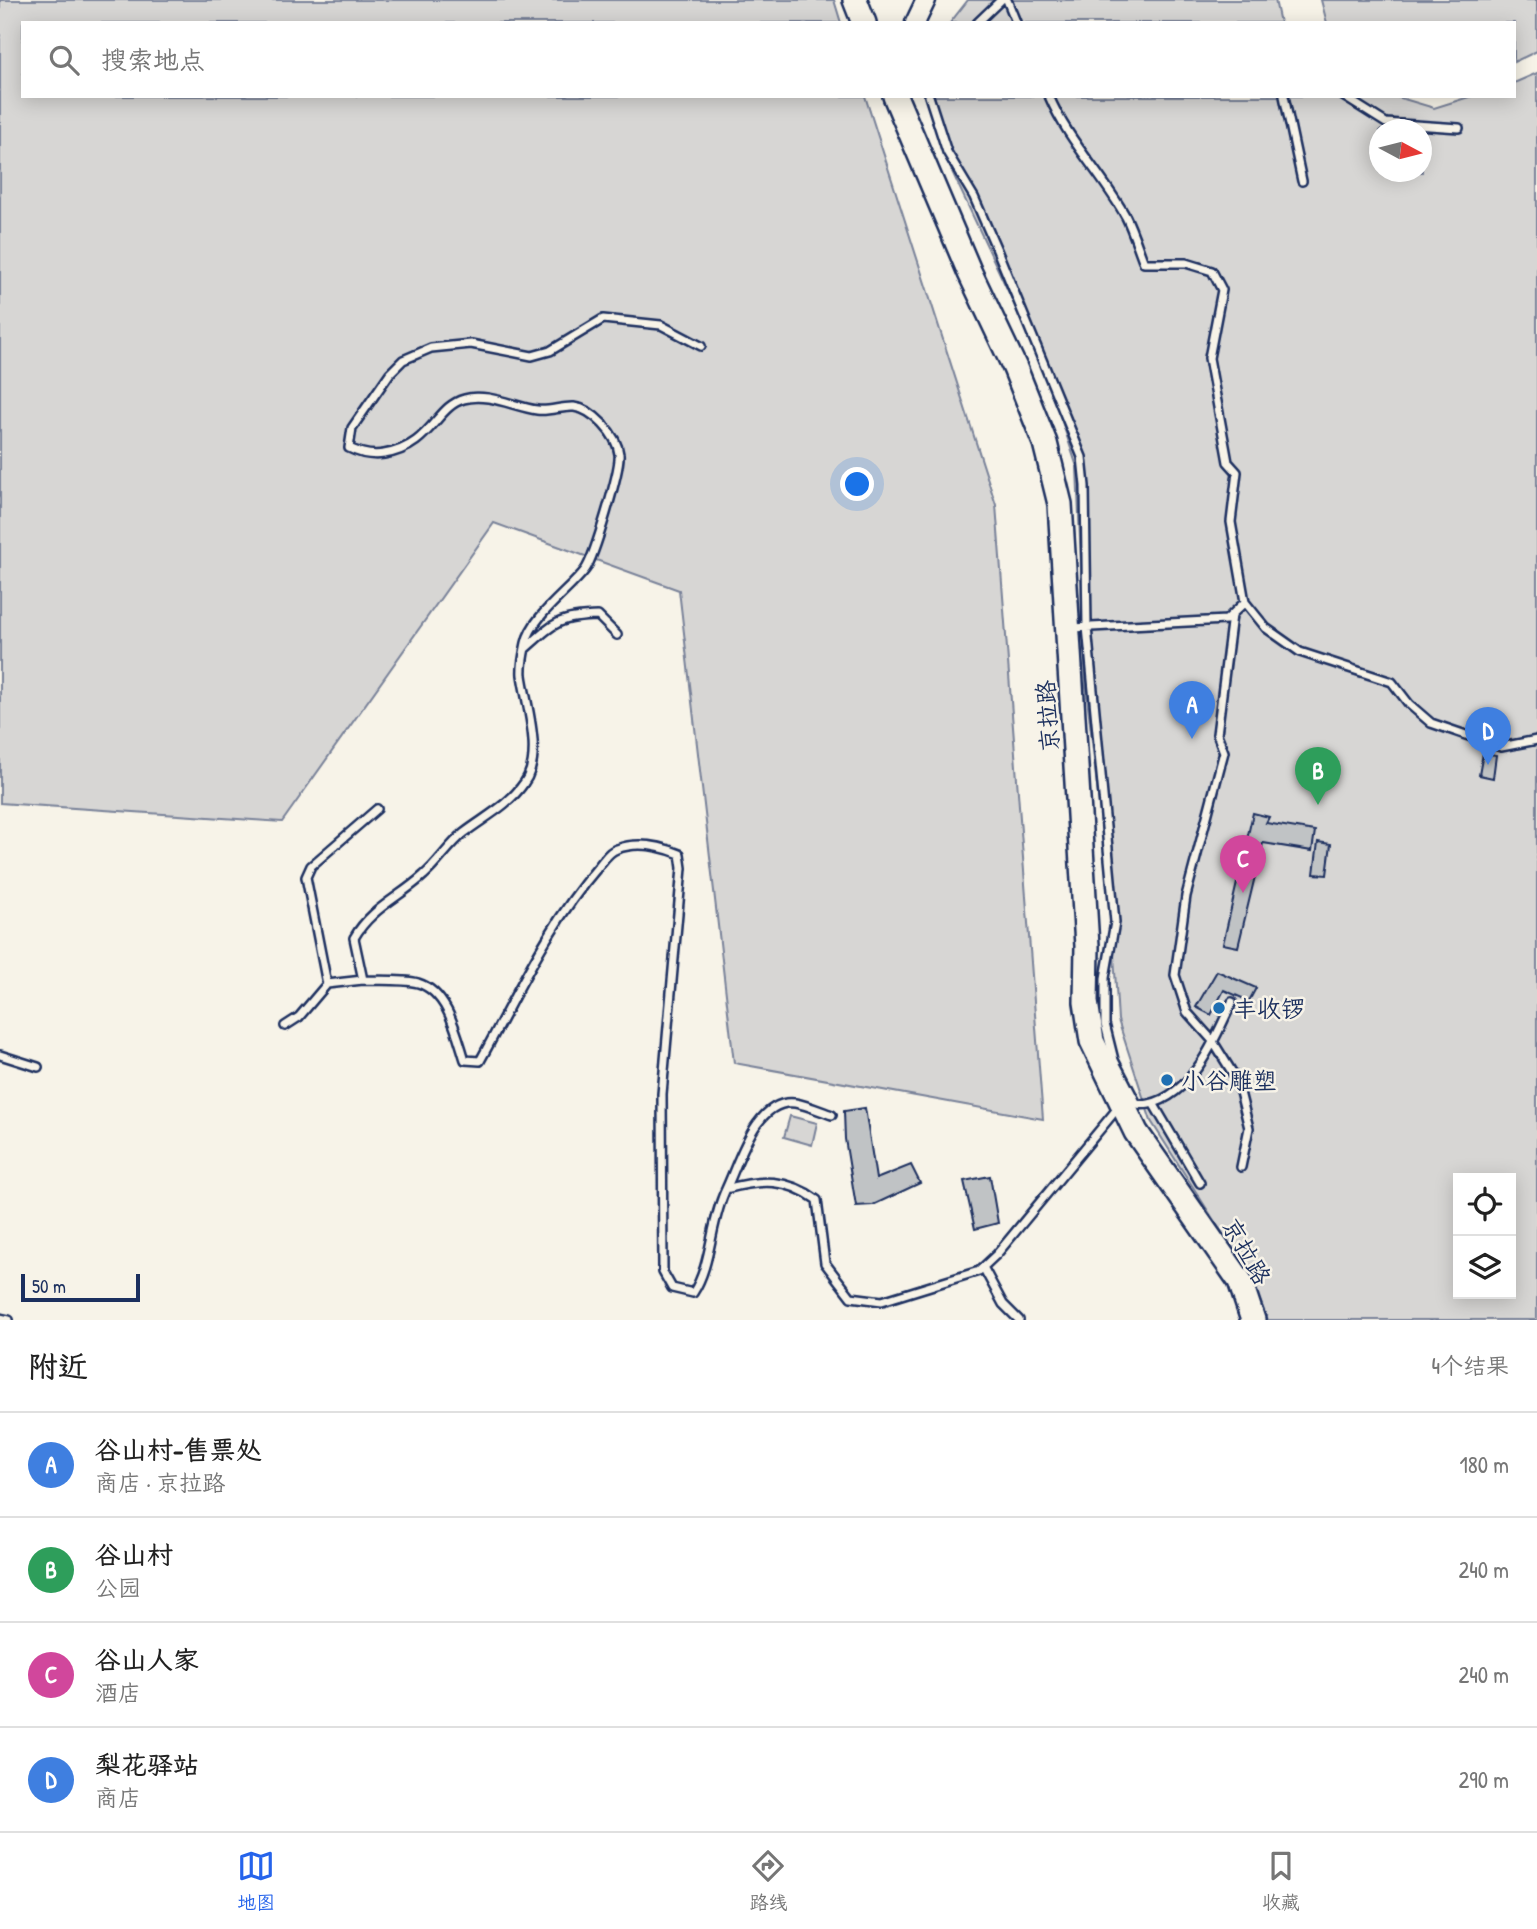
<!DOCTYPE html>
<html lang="zh">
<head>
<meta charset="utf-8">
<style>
	body { margin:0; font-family:"Patrick Hand","LXGW WenKai TC",sans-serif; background:#f6f6f6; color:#222 }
	.controls { position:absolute; right:21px; bottom:21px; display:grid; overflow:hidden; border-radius:0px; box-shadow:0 4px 18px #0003 }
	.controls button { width:63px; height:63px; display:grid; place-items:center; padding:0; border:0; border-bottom:2px solid #e0e0e0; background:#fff; color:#222; font:35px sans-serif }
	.compass { position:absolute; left:1369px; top:119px; width:63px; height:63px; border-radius:50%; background:#fff; box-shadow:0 4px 18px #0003; rotate:97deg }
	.scale { position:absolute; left:21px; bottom:18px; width:119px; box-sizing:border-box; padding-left:7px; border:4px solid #1b2f5e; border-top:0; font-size:19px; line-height:24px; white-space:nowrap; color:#1b2f5e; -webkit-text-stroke:5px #f7f3e8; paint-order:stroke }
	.you { position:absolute; left:858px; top:485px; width:24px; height:24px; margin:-18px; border:5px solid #fff; border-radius:50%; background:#1a73e8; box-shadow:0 0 0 10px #1a73e833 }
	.badge { display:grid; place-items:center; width:46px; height:46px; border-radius:50%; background:#2563eb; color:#fff; font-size:23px; font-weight:700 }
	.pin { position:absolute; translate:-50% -58px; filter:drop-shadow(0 2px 4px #0008) }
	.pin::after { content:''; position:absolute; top:37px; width:24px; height:21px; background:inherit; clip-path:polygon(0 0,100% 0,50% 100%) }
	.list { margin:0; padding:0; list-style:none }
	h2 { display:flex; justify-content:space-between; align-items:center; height:91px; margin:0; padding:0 28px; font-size:30px }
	h2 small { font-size:23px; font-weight:400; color:#767676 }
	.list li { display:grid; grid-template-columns:46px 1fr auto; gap:21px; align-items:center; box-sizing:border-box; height:105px; padding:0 28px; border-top:2px solid #e0e0e0 }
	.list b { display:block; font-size:26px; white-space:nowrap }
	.list p { margin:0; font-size:23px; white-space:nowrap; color:#767676 }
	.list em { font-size:23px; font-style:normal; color:#767676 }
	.icon { flex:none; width:38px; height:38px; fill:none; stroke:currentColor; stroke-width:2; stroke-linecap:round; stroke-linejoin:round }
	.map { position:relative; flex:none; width:1537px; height:1320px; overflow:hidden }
	.search { position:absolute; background:#fff; box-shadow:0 4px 18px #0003; left:21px; right:21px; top:21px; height:77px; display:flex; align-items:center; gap:18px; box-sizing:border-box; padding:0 24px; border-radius:0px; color:#767676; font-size:26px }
	.sheet { height:511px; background:#fff }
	nav { display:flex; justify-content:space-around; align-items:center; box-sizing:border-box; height:98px; border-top:2px solid #e0e0e0; background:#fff; font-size:19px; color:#767676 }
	nav a { display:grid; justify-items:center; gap:4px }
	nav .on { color:#2563eb }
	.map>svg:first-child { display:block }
	.green { fill:#d7d6d4; stroke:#798299; stroke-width:2; fill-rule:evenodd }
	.building { fill:#c0c3c5; stroke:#1b2f5e; stroke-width:2 }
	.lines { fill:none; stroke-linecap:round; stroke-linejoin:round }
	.service-casing { stroke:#1b2f5e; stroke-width:12 }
	.tertiary-casing { stroke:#1b2f5e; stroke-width:23 }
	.trunk-casing { stroke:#1b2f5e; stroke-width:28 }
	.service { stroke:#f7f3e8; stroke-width:7 }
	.tertiary { stroke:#f7f3e8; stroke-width:18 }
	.trunk { stroke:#f7f3e8; stroke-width:23 }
	.poi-dot { fill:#1f6fb2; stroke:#f7f3e8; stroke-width:2.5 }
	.labels { text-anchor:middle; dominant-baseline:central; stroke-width:5; stroke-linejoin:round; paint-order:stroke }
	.street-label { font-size:24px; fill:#1b2f5e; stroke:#f7f3e8 }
	.poi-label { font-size:24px; fill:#1b2f5e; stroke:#f7f3e8; text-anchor:start }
</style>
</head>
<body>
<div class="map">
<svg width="1537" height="1320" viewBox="0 0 1537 1320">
	<rect width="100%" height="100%" fill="#f7f3e8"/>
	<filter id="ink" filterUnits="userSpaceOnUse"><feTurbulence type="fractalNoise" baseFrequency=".0143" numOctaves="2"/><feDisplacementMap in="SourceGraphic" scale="14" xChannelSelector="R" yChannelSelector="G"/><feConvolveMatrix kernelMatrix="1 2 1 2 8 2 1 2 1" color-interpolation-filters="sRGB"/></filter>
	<g filter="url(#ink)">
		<path class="green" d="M0,0H834L841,23H23V96H865L996,505L1043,1119L734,1063L679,590L494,523L282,822L0,803Z
			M968,0H1275L1280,23H950Z
			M1321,0H1537V51L1514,62V23H1327Z
			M1537,73V1320H1268L1250,1277L1151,1121L1118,1020L1112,922L1086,687L1077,467L1045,370L941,148L931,107V96H1394L1434,108L1472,96H1514V83ZM1380,130H1422V172H1380ZM1458,1178H1511V1294H1458Z
			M790,1116L817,1123L812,1145L784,1137Z"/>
		<path class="building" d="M1483,753L1496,755L1493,778L1479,775Z
			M1253,813L1269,817L1266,823L1315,831L1312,851L1263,843L1238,947L1223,944Z
			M1318,842L1331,844L1327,875L1314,874Z
			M1217,971L1256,988L1249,1001L1224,990L1211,1015L1196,1007Z
			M865,1108L876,1179L911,1165L920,1183L873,1205L856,1206L845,1139L844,1111Z
			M990,1176L998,1223L975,1229L964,1181Z"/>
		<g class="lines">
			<defs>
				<path id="service" d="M1007,0L1016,22
					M977,23L1001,0
					M929,96L947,152L974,197L997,250L1082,457L1085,486L1087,627L1115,922L1105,978V1024L1114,1060L1137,1104
					M1049,96C1068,141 1102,174 1126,217C1133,231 1138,248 1144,263H1186L1212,271L1222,290L1209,358L1228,462L1237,472L1231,522L1245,602L1226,620L1072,628
					M1284,96L1302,181
					M1343,96L1386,123L1459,128
					M701,346L661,325L603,319L550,351L532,356L471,344L431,348L403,360L390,373L352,428L349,448C361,454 371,456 384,454C432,446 435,407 464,399C487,392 515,407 537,410C549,412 562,406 574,407C593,409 617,435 619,454C621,468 594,558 585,570C569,591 531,617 526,643C524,653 521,665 522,675C526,705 544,756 524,783C509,805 485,817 464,833C449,845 438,863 424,875C399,898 371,908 354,938L363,980C380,981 402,979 418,983C448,992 457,1035 465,1060L480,1061C517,994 548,925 598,867C603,861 609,851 617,849C638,841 660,846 680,854L682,868L662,1094L663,1272L672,1288L693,1293C712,1264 710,1222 726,1189C761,1179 787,1178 817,1200L825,1263L851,1297L882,1301L979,1271L997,1254L1122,1103C1130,1103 1141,1106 1149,1104C1192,1095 1216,1038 1232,1002
					M1245,602L1266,628L1300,652L1392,682L1409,704L1431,723L1501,747L1537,740
					M1232,615L1217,734L1224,752L1186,896L1175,975L1187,1012L1212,1040L1237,1080L1249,1128L1241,1167
					M525,649C554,623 558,617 598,616L617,635
					M327,984L306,877L311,866L377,809
					M285,1026L299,1017L327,984L363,980
					M0,1055L38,1067
					M1153,1103L1200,1183
					M726,1189C739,1162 756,1098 795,1103C807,1105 820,1111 832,1115
					M983,1267L1003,1304L1019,1320
					M0,1318L9,1320"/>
				<path id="tertiary" d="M915,23L926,0"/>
				<path id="trunk" d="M855,0L864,23
					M895,96L970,273L1015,368L1045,443L1060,504L1087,946L1086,1002L1092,1041L1136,1132L1240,1281L1253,1320"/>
			</defs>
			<use href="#service" class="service-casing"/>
			<use href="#tertiary" class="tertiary-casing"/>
			<use href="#trunk" class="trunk-casing"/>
			<use href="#service" class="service"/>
			<use href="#tertiary" class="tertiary"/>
			<use href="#trunk" class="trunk"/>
		</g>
	</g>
	<g class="poi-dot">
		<circle cx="1219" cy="1008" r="7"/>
		<circle cx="1167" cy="1080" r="7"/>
	</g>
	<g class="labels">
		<g class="street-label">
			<text transform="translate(1047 716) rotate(-94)">京拉路</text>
			<text transform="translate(1247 1251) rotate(60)">京拉路</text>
		</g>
		<g class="poi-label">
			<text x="1233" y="1008">丰收锣</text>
			<text x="1181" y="1080">小谷雕塑</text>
		</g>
	</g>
</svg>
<div class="controls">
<button><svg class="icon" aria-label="locate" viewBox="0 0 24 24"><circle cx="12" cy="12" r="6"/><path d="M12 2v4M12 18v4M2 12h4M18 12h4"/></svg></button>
<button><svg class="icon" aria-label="layers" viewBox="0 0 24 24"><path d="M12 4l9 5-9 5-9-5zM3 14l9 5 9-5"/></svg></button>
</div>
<svg class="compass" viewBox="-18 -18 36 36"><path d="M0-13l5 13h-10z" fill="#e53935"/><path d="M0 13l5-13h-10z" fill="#767676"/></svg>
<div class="scale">50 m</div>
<div class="you"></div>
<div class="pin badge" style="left:1192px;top:739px;background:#3f7fe0">A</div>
<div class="pin badge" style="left:1318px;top:805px;background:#2e9e5b">B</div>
<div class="pin badge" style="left:1243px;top:893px;background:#d1479c">C</div>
<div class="pin badge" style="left:1488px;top:765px;background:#3f7fe0">D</div>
<div class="search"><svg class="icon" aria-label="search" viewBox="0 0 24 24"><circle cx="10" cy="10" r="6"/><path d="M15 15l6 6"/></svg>搜索地点</div>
</div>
<section class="sheet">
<h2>附近<small>4个结果</small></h2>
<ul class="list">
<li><span class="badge" style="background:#3f7fe0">A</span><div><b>谷山村-售票处</b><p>商店 · 京拉路</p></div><em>180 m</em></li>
<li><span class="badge" style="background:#2e9e5b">B</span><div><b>谷山村</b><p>公园</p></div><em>240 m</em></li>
<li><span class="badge" style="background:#d1479c">C</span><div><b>谷山人家</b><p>酒店</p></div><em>240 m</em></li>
<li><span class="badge" style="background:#3f7fe0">D</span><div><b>梨花驿站</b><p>商店</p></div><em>290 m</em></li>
</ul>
</section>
<nav>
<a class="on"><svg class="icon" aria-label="map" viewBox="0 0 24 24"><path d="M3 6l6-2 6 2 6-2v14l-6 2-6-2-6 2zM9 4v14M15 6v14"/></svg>地图</a>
<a><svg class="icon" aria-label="directions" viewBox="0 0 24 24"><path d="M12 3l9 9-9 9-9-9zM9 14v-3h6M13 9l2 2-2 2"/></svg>路线</a>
<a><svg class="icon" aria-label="saved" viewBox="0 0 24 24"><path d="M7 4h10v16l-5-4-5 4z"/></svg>收藏</a>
</nav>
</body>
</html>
